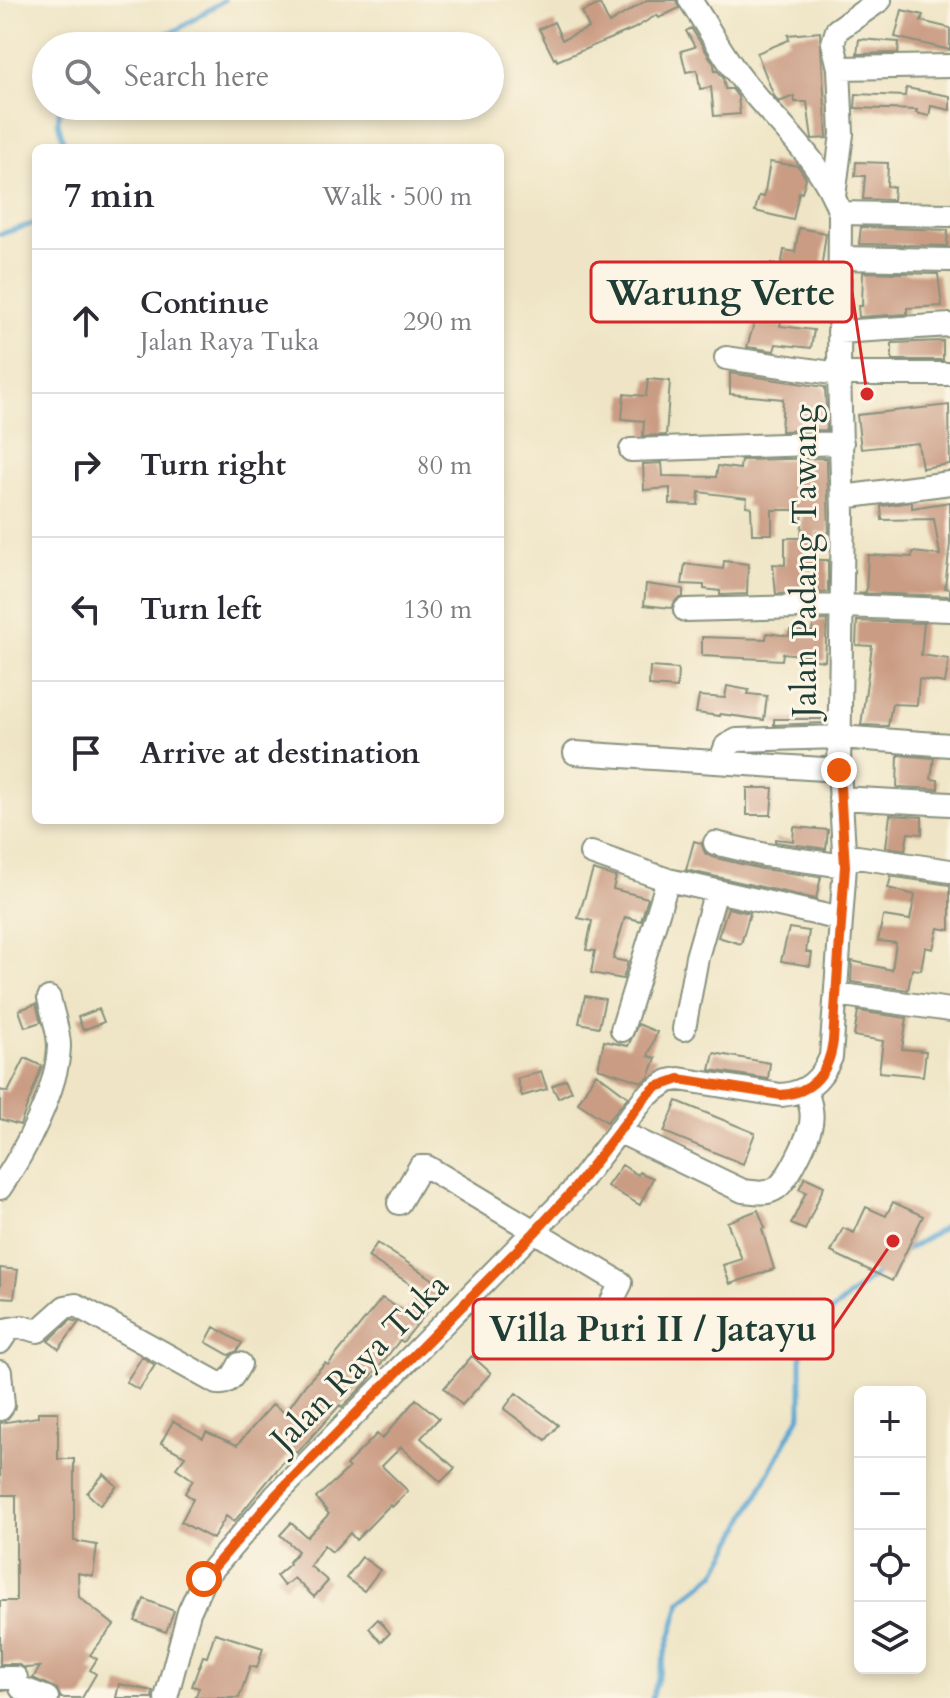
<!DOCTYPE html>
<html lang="en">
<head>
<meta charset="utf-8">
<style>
	body { margin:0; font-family:Cardo,serif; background:#f7f7f7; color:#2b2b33 }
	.controls { position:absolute; right:24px; bottom:24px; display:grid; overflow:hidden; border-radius:12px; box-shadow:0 4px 12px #0003 }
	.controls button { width:72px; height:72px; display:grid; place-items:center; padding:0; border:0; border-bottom:2px solid #e1e1e2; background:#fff; color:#2b2b33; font:40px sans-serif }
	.stop { position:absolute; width:24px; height:24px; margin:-18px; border:6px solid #ea580c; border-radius:50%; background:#fff }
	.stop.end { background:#ea580c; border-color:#fff; box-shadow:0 2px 8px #0008 }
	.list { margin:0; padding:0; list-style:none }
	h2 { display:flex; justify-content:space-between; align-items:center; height:104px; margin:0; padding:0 32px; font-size:34px }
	h2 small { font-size:26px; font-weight:400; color:#7c7c81 }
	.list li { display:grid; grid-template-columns:52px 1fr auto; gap:24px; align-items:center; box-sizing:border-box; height:144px; padding:0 32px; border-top:2px solid #e1e1e2 }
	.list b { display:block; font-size:30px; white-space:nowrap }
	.list p { margin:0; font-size:26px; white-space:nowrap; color:#7c7c81 }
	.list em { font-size:26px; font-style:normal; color:#7c7c81 }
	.icon { flex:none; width:44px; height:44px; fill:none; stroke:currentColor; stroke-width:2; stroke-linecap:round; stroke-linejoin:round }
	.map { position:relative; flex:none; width:950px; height:1698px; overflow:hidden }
	.search { position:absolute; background:#fff; box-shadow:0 4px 12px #0003; left:32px; top:32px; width:472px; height:88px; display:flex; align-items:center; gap:20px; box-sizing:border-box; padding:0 28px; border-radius:44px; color:#7c7c81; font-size:30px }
	.panel { position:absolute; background:#fff; box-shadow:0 4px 12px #0003; left:32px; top:144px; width:472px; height:680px; border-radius:12px }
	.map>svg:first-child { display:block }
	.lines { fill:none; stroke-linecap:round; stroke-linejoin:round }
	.stream { stroke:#58a6d1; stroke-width:5 }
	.building { fill:#ca9c84 }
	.minor-casing { stroke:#87917d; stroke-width:26 }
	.minor { stroke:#fff; stroke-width:22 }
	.route { stroke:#ea580c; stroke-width:10 }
	.labels { text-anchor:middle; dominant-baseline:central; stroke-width:6; stroke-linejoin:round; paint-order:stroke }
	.street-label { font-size:34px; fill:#1f3d34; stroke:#fcf5e5 }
	.leader { fill:none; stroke:#d62828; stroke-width:3 }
	.callout-dot { fill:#d62828; stroke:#fcf5e5; stroke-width:3 }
	.callout { fill:#fcf5e5; stroke:#d62828; stroke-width:3 }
	.callout-label { font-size:36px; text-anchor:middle; font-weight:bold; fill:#1f3d34 }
</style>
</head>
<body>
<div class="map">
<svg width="950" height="1698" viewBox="0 0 950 1698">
	<rect width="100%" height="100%" fill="#fcf5e5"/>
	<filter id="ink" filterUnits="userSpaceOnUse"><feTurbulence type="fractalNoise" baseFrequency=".0125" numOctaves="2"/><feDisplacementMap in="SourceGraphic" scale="16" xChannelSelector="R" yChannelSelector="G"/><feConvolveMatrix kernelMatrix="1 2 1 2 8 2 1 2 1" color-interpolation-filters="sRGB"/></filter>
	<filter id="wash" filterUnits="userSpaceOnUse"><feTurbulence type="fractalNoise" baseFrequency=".006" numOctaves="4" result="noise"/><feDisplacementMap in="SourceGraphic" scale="32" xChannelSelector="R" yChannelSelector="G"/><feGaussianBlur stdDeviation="1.8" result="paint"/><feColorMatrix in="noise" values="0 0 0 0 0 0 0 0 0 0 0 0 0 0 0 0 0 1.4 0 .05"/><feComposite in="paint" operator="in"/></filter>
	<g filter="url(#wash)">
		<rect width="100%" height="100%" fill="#efe5c6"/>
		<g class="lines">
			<path class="stream" d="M128,46L177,30L224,0
				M60,106L58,122L65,148
				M0,234L36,223
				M903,1252L950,1224
				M652,1698L681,1601L716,1573L801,1413V1353L815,1325L880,1271"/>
		</g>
		<g id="blocks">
			<path class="building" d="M647,0H676L679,8L659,18L657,15L633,29L557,61L556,58L554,59L539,29L554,22L562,40L589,28L582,12L600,4L609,23Z
				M902,10L923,15L921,21L950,28V50L895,37Z
				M691,28L714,64L715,71H718L723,77L725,89H732L738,97L740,114L714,116L711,87L700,89L697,70L686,72L681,51L695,47L686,31Z
				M820,32L827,138L812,139L807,102H795L794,96L779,102L774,96L757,53L789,40L788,35Z
				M859,39L899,42L898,53L857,54Z
				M906,88L950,96V110L931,106L929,116L916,113L917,110L855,108L856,94L905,96Z
				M770,162L798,166L806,178L802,193L799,192L793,220L755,211L759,196L764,197Z
				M856,162L888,163L887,186L894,187L893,200L863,199L865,176H855Z
				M861,227L948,230L947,246L859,244Z
				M799,228L826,233L821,270L805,267L795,298L786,295L780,326L814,330L811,348L776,344L774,351L747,347L767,280L764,279L771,263L781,267L784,250L795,252Z
				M863,272L938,274L942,306L907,308V314L859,317L858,306H862Z
				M943,341V360H892V343Z
				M730,373L825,387L827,430L781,431L783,399L730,394Z
				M648,379L670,381L666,435L643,436L644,421L622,419L624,394L646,396Z
				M949,405L950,464L922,468L918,443L861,449L857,415Z
				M827,458L829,533L816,532L817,560H828V592L776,594L773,564L785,565V538H801L803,510H772V534H752L751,507L746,506L747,498L699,492L698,505L670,504V488L644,490L643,464L662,463L663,476L716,477L718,466L740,469L741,460Z
				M912,502V508L950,502V544L945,588L950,589V596L859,593L866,592L868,555L912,557L913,552L940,555L934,519L882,520L881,506Z
				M724,561L748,564L747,594L720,595V591L704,589V585L682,584L685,564L723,569Z
				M646,584L683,589V597L677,599L671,608L644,605Z
				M827,620L825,661L809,659L810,656L783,653L782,660L702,656V637L766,639L767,633L789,636L790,630L812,632L814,621Z
				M857,621L924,623L921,655L949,659L945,683L919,679L917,705L892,704L888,726L861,725L872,646L856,645Z
				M650,667L678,669L677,688L649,686Z
				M727,686L749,690L748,694L767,696L764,720L720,714V716L696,713L699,696L725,698Z
				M774,719H823V723L774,725Z
				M898,755L934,758L931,779L938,780V789L897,787Z
				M747,788H773L771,815H747Z
				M890,815L922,817V834L908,833L905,850L886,847Z
				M794,827L828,830L826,849L775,842V839L793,841Z
				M694,841L701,843L705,853L712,857L762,869L821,877L816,899L686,870Z
				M593,870L616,877L613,889L648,898L641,921L625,917L613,959L628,962L623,979L591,973L595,951L586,950L592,921L578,918Z
				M889,876L950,885V930L938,928L933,949L925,947L921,970L912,969L908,990L851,982L852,961L892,970L896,943L878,941L883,916L910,920L915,895L888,888L891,877Z
				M728,908L750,913L741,944L718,937Z
				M789,928L809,931L806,952L812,953L810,966L781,961Z
				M585,996L605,999L599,1027L579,1023Z
				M36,1004L41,1022L25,1027L19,1010Z
				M99,1009L104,1022L83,1030L78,1017Z
				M858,1011L907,1018L902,1049L926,1051L923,1076L879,1072L883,1041L854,1036Z
				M638,1024L657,1032L648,1056L656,1058L649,1077L642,1082L598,1068L604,1041L628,1046Z
				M714,1053L770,1063L768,1079L710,1070Z
				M25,1058L42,1066L20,1125L0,1119V1090L8,1092Z
				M541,1071L547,1089L522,1096L517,1079Z
				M596,1073L628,1097L607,1122L578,1103Z
				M566,1079L572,1091L558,1098L552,1086Z
				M677,1101L755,1133L743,1164L664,1132Z
				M622,1165L638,1175L639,1172L653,1178L640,1205L607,1186Z
				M805,1177L824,1186L805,1230L791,1224L806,1192L799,1189Z
				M893,1202L923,1216L892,1281L831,1252L843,1228L854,1233L866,1207L886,1216Z
				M758,1210L765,1228L762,1229L774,1269L730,1284L723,1265L742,1259L727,1222Z
				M377,1243L445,1287L436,1301L403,1342L400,1340L366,1383L342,1407L340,1405L297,1453L293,1450L234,1522L226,1516L213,1539L181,1522L193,1499L185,1493L193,1480L176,1468L185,1456L161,1443L173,1421L203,1438L206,1432L237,1445L273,1404L285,1413L306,1384L325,1363L328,1365L382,1298L405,1312L421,1291L368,1257Z
				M0,1268L18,1270L14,1298L0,1297Z
				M71,1320L79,1322L59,1349L48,1341Z
				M214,1327L242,1343L237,1351L229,1355L206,1342Z
				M472,1356L491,1373L462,1405L444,1388Z
				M142,1357L155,1365L139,1390L126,1382Z
				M516,1393L558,1425L546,1440L504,1409Z
				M416,1399L439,1418L421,1438L455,1468L441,1482L401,1447L382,1466L408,1491L392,1507L390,1505L356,1540L350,1533L332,1552L324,1545L310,1566L328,1581L314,1597L294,1578L284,1586L276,1576L290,1564L289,1562L298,1551L280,1535L291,1523L307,1537L329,1514L316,1498L349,1468L346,1465L377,1434L382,1439Z
				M38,1412H58V1459H74V1541L97,1545L93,1576L78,1573L79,1597L114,1625L90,1655L97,1659L90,1670L96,1674L82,1698H61L57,1689L33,1678L40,1667L25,1668L17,1664H0V1601H16V1495H0V1423L38,1417Z
				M104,1474L117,1486L100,1505L87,1493Z
				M362,1557L380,1570L364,1591L346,1578Z
				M144,1599L174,1611L166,1632L135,1621Z
				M378,1619L390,1633L381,1642L369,1628Z
				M215,1633L263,1648L257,1668L250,1666L239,1698H195L199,1688L192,1686L203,1656L207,1657Z
				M119,1684L153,1691L152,1698H116Z"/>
		</g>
	</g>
	<g filter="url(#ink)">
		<use href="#blocks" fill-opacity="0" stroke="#87917d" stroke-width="2"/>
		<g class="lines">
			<defs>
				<path id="minor" d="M839,68L950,66
					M834,196L842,134L839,68L833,43L837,30L880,0
					M840,213L950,215
					M840,258L950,260
					M839,332L950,325
					M726,358L839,374H950
					M631,450L842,443
					M843,497L950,483
					M685,610L842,606L950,610
					M575,753L839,770
					M720,762L726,746L737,740L839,737L950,745
					M840,798L950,804
					M715,843L765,855L845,866
					M591,853L668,880L841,919
					M844,855L950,871
					M836,994L950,1010
					M684,1029L697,957L716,891
					M622,1030L668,880
					M618,1131L743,1191C754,1192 764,1195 775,1189C787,1183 806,1142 810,1128C814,1115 810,1103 806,1090
					M0,1188C24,1153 58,1089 59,1046C59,1031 52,1013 49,998
					M399,1203L420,1167H427L621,1283L601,1323
					M0,1342L9,1329L22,1327L38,1331L65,1307L76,1305L217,1383C230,1385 234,1374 240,1364
					M0,1372L3,1405L0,1409
					M0,1678H16
					M21,1688L47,1698
					M166,1698L189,1612L204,1579L276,1495L571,1193L645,1097L668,1081L679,1079L781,1095C807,1093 821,1080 831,1057L845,866L839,770L843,514L839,374L840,213C822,158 771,119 737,73C720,50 706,24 690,0"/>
			</defs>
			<use href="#minor" class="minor-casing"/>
			<use href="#minor" class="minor"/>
		</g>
	</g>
	<g class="lines" filter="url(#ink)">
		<path class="route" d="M204,1579L276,1495L534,1233L571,1193L645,1097L656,1087L679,1079L781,1095C813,1093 829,1072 833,1041L845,866L839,770"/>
	</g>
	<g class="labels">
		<g class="street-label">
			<text transform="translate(805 561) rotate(-90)">Jalan Padang Tawang</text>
			<text transform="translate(360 1362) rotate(-45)">Jalan Raya Tuka</text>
		</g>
	</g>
	<path class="leader" d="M867 394L852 292M893 1241L833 1329"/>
	<g class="callout-dot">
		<circle cx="867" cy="394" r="8"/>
		<circle cx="893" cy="1241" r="8"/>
	</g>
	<g class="callout">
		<rect x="591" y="262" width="261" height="60" rx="8"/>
		<rect x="473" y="1299" width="360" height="60" rx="8"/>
	</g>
	<g class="callout-label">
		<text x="721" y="305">Warung Verte</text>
		<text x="653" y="1341">Villa Puri II / Jatayu</text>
	</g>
</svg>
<div class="controls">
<button>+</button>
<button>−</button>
<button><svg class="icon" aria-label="locate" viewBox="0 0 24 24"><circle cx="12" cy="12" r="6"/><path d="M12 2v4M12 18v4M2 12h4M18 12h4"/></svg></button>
<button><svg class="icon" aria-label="layers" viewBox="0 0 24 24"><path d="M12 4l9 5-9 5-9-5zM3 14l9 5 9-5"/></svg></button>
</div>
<div class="stop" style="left:204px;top:1579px"></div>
<div class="stop end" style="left:839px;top:770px"></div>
<div class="search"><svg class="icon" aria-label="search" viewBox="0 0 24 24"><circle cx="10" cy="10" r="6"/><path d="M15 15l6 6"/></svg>Search here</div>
<section class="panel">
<h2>7 min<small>Walk · 500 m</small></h2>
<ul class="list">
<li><svg class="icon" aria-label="ahead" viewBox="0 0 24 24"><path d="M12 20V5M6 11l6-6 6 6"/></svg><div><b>Continue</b><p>Jalan Raya Tuka</p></div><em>290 m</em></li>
<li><svg class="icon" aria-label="right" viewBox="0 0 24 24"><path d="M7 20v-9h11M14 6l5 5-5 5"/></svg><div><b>Turn right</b></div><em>80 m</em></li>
<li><svg class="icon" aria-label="left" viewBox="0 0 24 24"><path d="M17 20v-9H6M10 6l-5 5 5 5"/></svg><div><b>Turn left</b></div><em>130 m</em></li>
<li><svg class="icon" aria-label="arrive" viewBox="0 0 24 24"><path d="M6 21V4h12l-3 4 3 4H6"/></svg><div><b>Arrive at destination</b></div></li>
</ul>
</section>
</div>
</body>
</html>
